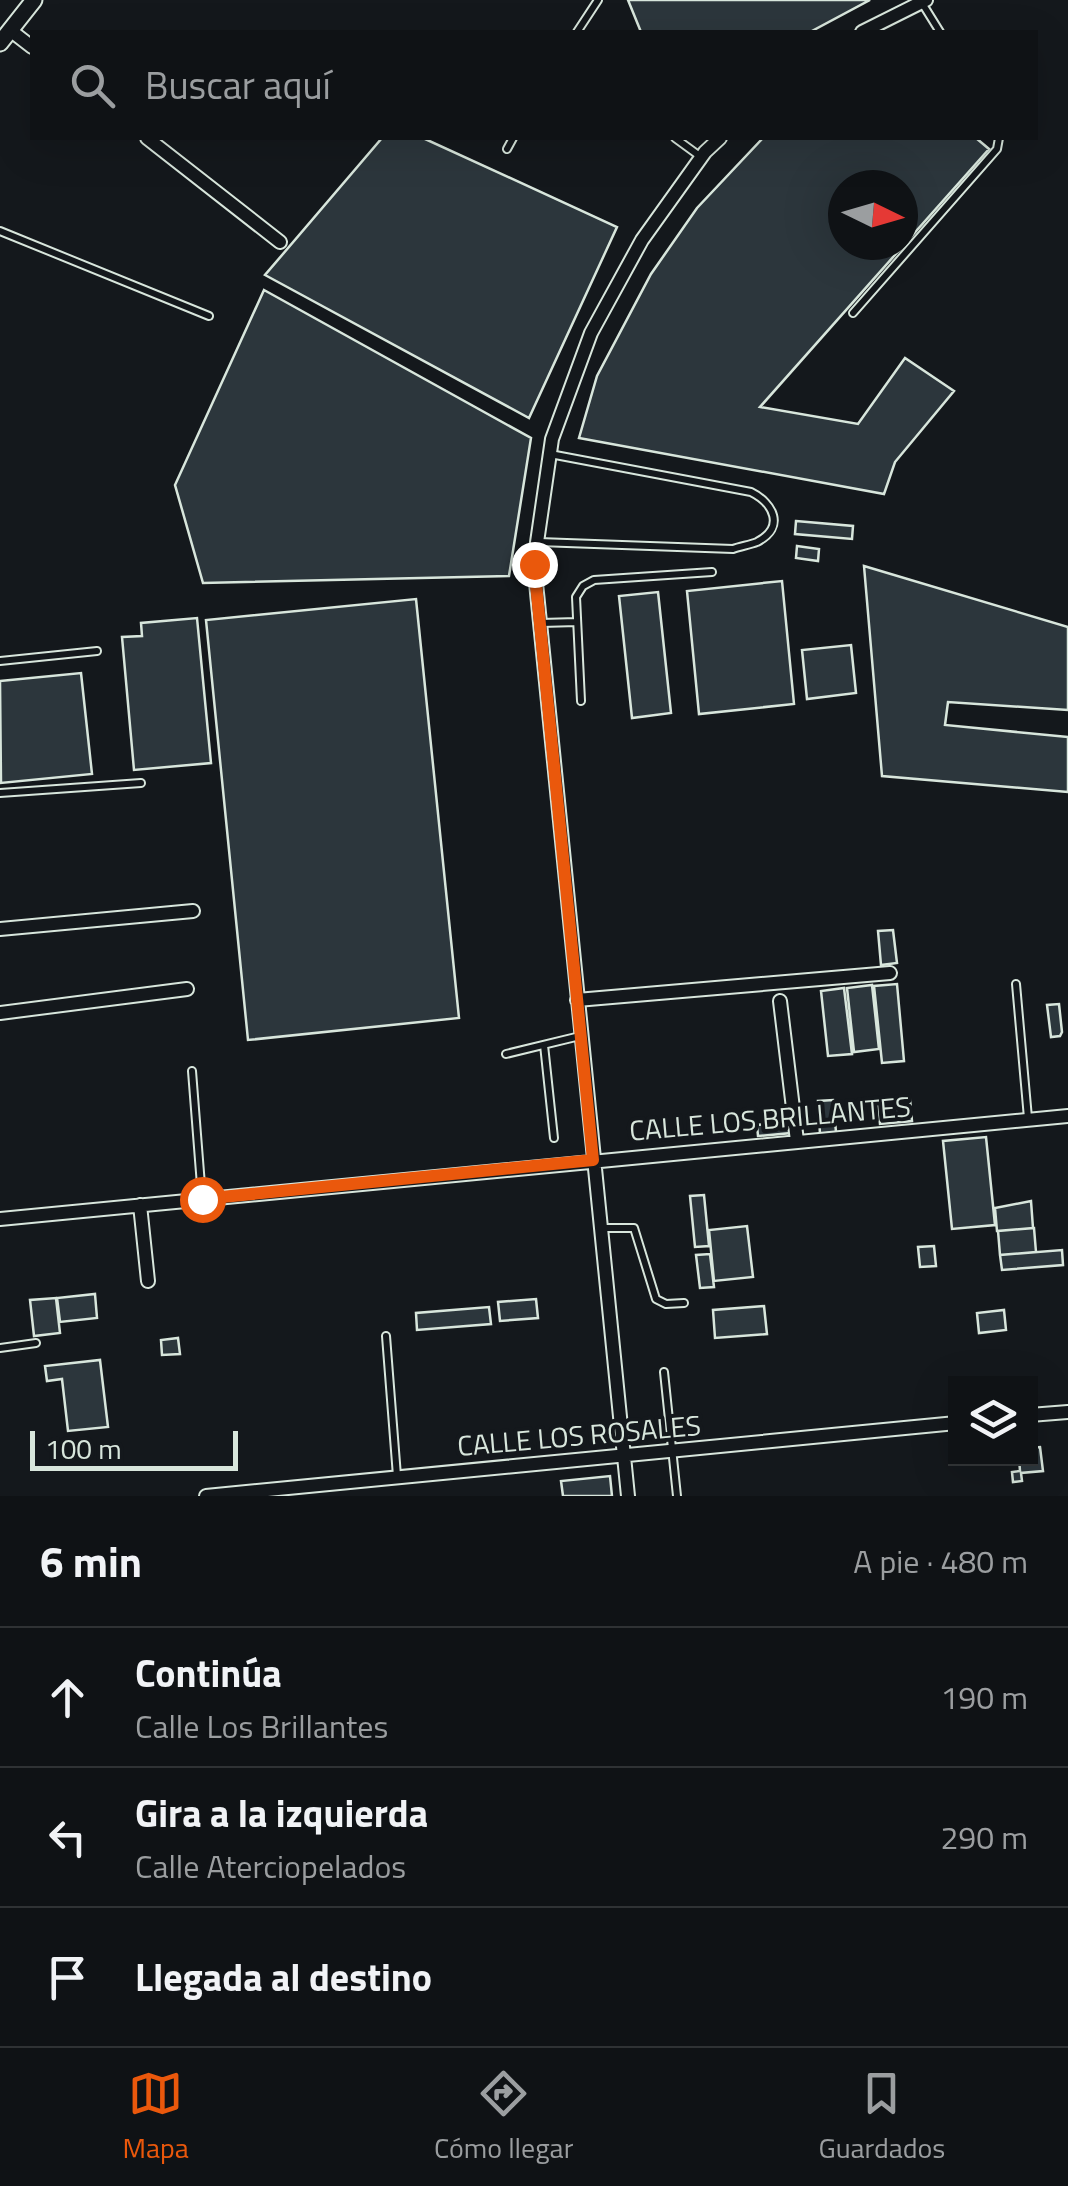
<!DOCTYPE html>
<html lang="es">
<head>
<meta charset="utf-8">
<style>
	body { margin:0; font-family:"Titillium Web",sans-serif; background:#1d2022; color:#f1f3f6 }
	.controls { position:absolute; right:30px; bottom:30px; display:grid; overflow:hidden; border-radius:0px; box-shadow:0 10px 40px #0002 }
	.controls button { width:90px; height:90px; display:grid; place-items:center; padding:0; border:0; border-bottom:2px solid #2f3234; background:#0f1215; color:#f1f3f6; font:50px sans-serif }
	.compass { position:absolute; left:828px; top:170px; width:90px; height:90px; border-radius:50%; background:#0f1215; box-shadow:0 10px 40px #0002; rotate:95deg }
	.scale { position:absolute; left:30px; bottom:25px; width:208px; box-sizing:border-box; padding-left:10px; border:5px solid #d8e6dc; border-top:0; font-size:28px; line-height:35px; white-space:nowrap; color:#d8e6dc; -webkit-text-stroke:8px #14181c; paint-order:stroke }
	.stop { position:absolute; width:30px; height:30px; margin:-22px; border:8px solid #ea580c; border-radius:50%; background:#fff }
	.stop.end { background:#ea580c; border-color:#fff; box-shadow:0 2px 10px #0008 }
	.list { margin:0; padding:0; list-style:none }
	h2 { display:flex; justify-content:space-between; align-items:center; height:130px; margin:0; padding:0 40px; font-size:42px }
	h2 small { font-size:32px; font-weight:400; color:#9b9ea0 }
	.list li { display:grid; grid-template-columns:65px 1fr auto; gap:30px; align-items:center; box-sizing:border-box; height:140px; padding:0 40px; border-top:2px solid #2f3234 }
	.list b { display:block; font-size:38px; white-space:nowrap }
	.list p { margin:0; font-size:32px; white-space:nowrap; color:#9b9ea0 }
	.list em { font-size:32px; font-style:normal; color:#9b9ea0 }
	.icon { flex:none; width:55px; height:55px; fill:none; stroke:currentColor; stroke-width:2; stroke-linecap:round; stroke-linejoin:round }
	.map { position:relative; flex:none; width:1068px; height:1496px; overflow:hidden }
	.search { position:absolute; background:#0f1215; box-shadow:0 10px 40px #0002; left:30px; right:30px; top:30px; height:110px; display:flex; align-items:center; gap:25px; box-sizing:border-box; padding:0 35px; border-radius:0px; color:#9b9ea0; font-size:38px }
	.sheet { height:550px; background:#0f1215 }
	nav { display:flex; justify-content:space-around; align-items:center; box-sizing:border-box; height:140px; border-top:2px solid #2f3234; background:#0f1215; font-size:28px; color:#9b9ea0 }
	nav a { display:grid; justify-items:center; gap:5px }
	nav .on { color:#ea580c }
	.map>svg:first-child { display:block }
	.building { fill:#2c363c; stroke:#d8e6dc; stroke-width:2.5; fill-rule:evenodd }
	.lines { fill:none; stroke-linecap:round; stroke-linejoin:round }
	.service-casing { stroke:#d8e6dc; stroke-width:10 }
	.minor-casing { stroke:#d8e6dc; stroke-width:16 }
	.tertiary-casing { stroke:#d8e6dc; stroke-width:19 }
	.service { stroke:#14181c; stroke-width:6 }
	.minor { stroke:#14181c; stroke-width:12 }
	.tertiary { stroke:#14181c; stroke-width:15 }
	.route { stroke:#ea580c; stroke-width:12 }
	.labels { text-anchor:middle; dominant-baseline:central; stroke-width:8; stroke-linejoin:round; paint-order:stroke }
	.street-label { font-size:28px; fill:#d8e6dc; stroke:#14181c }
</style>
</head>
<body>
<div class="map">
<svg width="1068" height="1496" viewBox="0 0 1068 1496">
	<rect width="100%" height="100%" fill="#14181c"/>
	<path class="building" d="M628,0H870L810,32H641Z
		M382,138H423L617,227L529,418L265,275Z
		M763,138H976L989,149L760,407L858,424L905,358L954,391L895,462L884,494L579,438L597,376L651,274L697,208ZM843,185H903V245H843Z
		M264,290L531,438L509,576L203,583L175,485Z
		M796,521L853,526L852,539L795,534Z
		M797,546L819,549L818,561L796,558Z
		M864,566L1068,627V710L948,702L945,725L1068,737V792L882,776Z
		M782,581L794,704L699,714L687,591Z
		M658,592L671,713L632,718L619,596Z
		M416,599L459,1018L248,1040L206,620Z
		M197,618L211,763L134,770L122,637L142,636L141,623Z
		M851,645L856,693L807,699L802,650Z
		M81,673L92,774L1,783L0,681Z
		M893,930L897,963L881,965L878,931Z
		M897,984L904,1061L882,1063L874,986Z
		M872,985L879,1049L854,1052L847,988Z
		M844,988L852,1054L828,1056L821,991Z
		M1059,1004L1062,1032L1060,1036L1051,1037L1047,1005Z
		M910,1099L912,1121L880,1124L878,1102Z
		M833,1100L836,1132L820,1134L818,1101Z
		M790,1122L791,1133L758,1136L757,1125Z
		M986,1137L995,1225L952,1229L943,1141Z
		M704,1195L709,1246L695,1247L690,1196Z
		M1031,1201L1033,1228L997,1231L995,1208Z
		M747,1226L753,1277L714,1281L709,1230Z
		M1034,1228L1036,1252L1000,1255L998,1231Z
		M934,1246L936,1266L920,1267L918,1247Z
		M1062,1250L1063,1265L1002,1270L1000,1255Z
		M710,1254L714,1287L700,1288L696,1255Z
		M95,1294L97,1318L60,1322L57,1298Z
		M56,1298L60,1333L34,1336L30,1300Z
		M536,1299L538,1318L500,1321L498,1302Z
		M764,1306L767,1334L715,1338L713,1310Z
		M489,1307L491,1324L417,1330L416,1313Z
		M1004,1310L1006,1330L979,1333L977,1313Z
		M178,1338L180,1354L162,1355L161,1340Z
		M100,1360L108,1427L68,1431L62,1379L47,1381L45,1366Z
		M1040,1447L1043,1471L1021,1473L1022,1481L1013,1482L1012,1472L1020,1471L1019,1458H1030V1448Z
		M610,1476L612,1496H563L561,1481Z"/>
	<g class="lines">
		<defs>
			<path id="service" d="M922,3L940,32
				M577,32L598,0
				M675,138L701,157
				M507,149L513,138
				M0,231L209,316
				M853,313L997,149L999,138
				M539,542L733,549C741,546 750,545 757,542C786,527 773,503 751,492L550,454
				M541,623L577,622
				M0,661L97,651
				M581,701L576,597L583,586L594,580L712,572
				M0,793L141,783
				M1016,984L1028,1118
				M544,1045L554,1138
				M506,1054L580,1036
				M192,1071L202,1198
				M602,1228H634L656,1299L666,1304L684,1303
				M386,1336L397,1476
				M0,1348L36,1343
				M664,1372L677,1496"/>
			<path id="minor" d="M10,30L32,47
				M862,32L926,0
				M147,138L280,242
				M0,929L193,911
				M577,1000L890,973
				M780,1001L797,1141
				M0,1013L187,989
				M140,1205L148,1281
				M0,1219L1068,1116
				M1030,1415L1068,1412
				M206,1496L956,1423
				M628,1496L534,563L552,439L591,333L642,240L705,152L720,138"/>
			<path id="tertiary" d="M0,43L34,0"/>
		</defs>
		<use href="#service" class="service-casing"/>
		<use href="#minor" class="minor-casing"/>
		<use href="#tertiary" class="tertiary-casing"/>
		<use href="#service" class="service"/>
		<use href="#minor" class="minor"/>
		<use href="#tertiary" class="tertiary"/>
	</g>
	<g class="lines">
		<path class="route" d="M202,1199L593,1160L534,564"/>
	</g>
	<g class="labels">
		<g class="street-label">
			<text transform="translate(770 1118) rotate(-5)">CALLE LOS BRILLANTES</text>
			<text transform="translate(579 1435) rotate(-5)">CALLE LOS ROSALES</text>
		</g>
	</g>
</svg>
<div class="controls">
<button><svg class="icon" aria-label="layers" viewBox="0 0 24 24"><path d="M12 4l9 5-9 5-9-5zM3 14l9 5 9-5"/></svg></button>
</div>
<svg class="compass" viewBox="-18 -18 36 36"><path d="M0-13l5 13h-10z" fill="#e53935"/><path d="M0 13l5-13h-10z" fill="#9b9ea0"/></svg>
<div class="scale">100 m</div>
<div class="stop" style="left:202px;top:1199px"></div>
<div class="stop end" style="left:534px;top:564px"></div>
<div class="search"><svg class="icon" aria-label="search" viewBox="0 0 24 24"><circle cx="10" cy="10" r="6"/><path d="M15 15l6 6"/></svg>Buscar aquí</div>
</div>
<section class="sheet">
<h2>6 min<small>A pie · 480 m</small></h2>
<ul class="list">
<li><svg class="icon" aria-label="ahead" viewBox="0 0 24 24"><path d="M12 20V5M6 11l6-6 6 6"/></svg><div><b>Continúa</b><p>Calle Los Brillantes</p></div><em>190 m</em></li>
<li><svg class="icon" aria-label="left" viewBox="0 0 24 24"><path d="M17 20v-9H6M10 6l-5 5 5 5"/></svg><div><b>Gira a la izquierda</b><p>Calle Aterciopelados</p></div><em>290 m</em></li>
<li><svg class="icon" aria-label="arrive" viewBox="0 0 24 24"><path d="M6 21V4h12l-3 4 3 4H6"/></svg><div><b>Llegada al destino</b></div></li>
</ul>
</section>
<nav>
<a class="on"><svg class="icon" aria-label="map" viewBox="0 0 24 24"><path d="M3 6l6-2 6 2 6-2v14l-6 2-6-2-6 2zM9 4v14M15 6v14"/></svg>Mapa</a>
<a><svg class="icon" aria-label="directions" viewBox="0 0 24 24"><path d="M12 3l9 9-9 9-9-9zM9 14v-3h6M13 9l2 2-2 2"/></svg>Cómo llegar</a>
<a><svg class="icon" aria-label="saved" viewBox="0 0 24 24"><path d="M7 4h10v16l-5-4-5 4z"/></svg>Guardados</a>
</nav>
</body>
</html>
